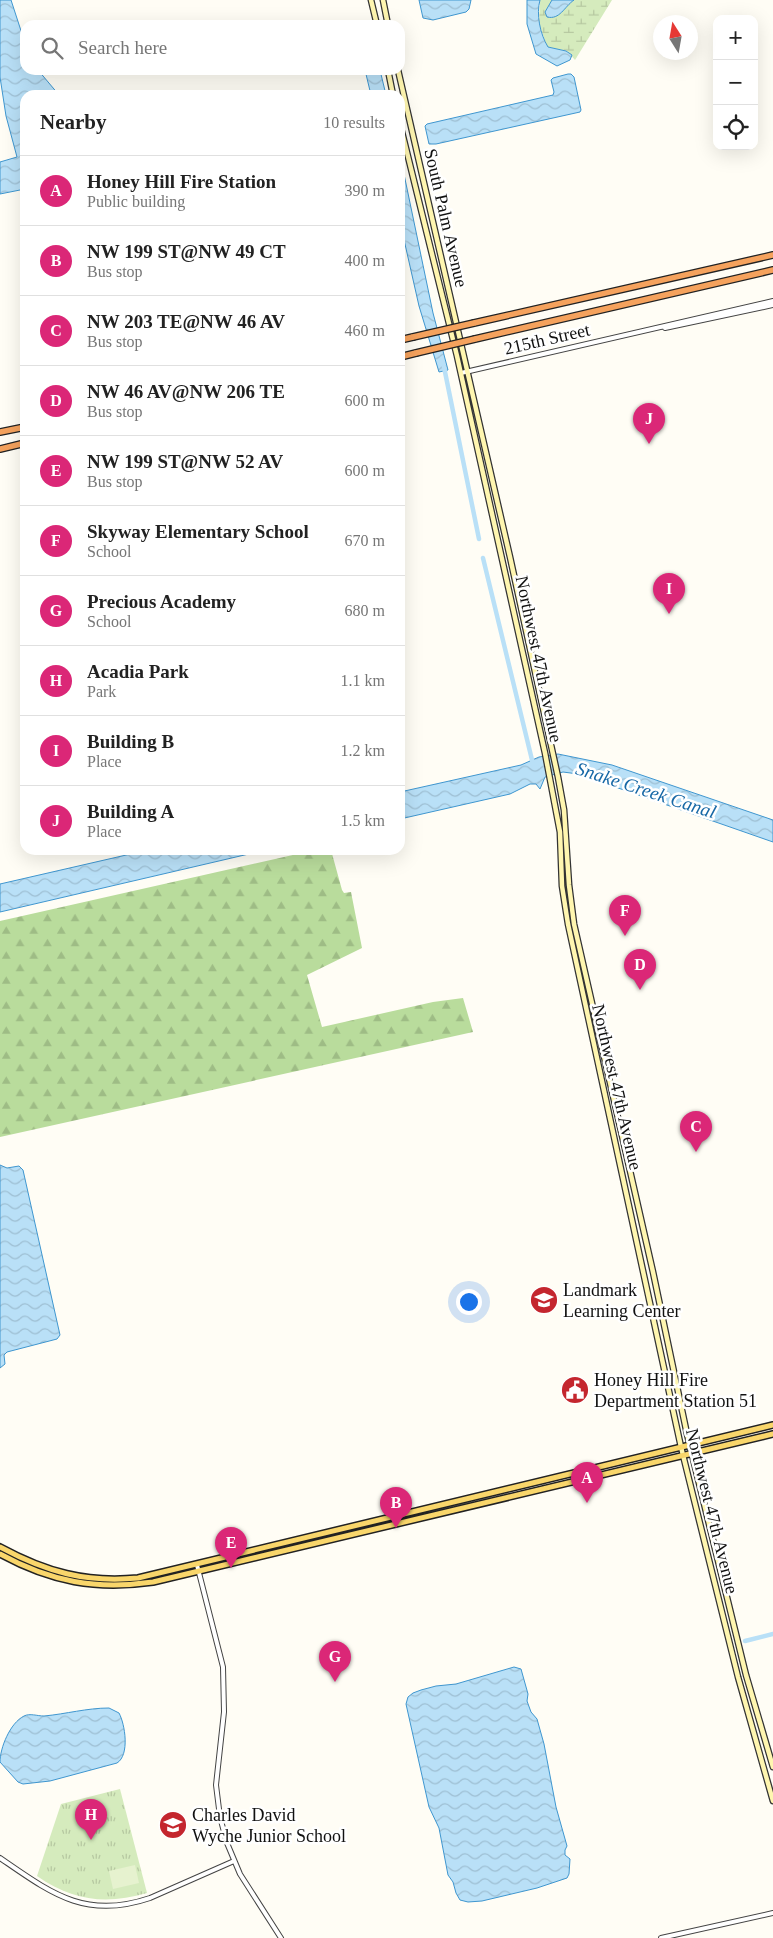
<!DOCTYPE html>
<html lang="en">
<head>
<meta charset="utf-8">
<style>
	body { margin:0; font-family:Georgia,serif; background:#f6f6f6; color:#222 }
	.controls { position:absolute; right:15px; top:15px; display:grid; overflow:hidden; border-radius:10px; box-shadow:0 5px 20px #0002 }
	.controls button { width:45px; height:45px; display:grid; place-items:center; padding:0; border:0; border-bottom:1px solid #e0e0e0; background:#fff; color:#222; font:25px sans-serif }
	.compass { position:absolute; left:653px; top:15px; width:45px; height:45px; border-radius:50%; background:#fff; box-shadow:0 5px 20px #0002; rotate:349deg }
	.you { position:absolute; left:468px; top:1301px; width:18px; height:18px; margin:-12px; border:4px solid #fff; border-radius:50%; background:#1a73e8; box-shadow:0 0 0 8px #1a73e833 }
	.badge { display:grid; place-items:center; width:32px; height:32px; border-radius:50%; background:#db2777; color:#fff; font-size:16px; font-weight:700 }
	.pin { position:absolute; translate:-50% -41px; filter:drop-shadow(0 1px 2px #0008) }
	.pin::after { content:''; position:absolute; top:26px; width:18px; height:15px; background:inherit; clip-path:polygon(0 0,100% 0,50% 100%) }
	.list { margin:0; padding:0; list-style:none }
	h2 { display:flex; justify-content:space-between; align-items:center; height:65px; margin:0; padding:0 20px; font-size:21px }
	h2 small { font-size:16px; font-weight:400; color:#767676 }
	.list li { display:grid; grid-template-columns:32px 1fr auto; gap:15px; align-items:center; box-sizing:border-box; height:70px; padding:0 20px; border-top:1px solid #e0e0e0 }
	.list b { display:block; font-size:19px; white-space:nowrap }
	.list p { margin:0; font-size:16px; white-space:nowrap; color:#767676 }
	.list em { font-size:16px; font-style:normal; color:#767676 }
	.icon { flex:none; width:28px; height:28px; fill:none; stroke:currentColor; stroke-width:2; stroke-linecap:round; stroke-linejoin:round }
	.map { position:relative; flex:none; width:773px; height:1938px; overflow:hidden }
	.search { position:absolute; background:#fff; box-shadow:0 5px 20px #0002; left:20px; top:20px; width:385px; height:55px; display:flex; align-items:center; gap:12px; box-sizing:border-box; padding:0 18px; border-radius:15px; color:#767676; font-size:19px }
	.panel { position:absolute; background:#fff; box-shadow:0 5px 20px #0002; left:20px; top:90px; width:385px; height:765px; border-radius:15px }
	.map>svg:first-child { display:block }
	.forest { fill:url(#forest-firs) }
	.wetland { fill:url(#wetland-marsh) }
	.park { fill:url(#park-tufts) }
	.pitch { fill:#e6f2cf }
	.water { fill:url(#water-waves); stroke:#3f96cf }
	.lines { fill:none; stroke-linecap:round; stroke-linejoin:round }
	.canal { stroke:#b9e0f7; stroke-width:4.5 }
	.tertiary-casing { stroke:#444; stroke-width:6 }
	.secondary-casing { stroke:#333; stroke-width:7 }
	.primary-casing { stroke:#222; stroke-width:8 }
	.motorway-casing { stroke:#222; stroke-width:8 }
	.tertiary { stroke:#fff; stroke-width:4 }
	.secondary { stroke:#fff6b0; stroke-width:4.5 }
	.primary { stroke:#f9d66b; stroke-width:5 }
	.motorway { stroke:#f5a25d; stroke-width:5.5 }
	.motorway-bridge-casing { stroke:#222; stroke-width:8; stroke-linecap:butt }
	.motorway-bridge { stroke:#f5a25d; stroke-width:5.5 }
	.labels { text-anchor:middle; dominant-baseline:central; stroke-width:5; stroke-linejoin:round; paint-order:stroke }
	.street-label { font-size:18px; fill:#111; stroke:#fff }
	.poi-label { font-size:18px; fill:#111; stroke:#fff; text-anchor:start }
	.water-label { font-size:19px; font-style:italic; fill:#1768a6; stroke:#fff }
</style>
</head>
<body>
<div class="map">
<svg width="773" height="1938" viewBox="0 0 773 1938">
	<defs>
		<pattern id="forest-firs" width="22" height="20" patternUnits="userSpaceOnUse" patternTransform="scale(1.25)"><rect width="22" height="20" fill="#b9dc9c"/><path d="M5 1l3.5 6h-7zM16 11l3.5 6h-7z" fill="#9ebc85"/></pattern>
		<pattern id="wetland-marsh" width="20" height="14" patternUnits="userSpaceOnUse" patternTransform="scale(1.25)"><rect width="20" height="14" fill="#d5ebbd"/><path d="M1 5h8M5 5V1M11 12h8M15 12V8" fill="none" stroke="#b6c8a1"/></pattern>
		<pattern id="park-tufts" width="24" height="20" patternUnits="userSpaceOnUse" patternTransform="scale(1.25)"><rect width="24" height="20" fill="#d5ebbd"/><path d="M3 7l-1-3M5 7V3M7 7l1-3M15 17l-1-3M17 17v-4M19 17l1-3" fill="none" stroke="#b6c8a1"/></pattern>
		<pattern id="water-waves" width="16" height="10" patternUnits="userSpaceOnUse" patternTransform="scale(1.25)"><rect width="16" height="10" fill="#b9e0f7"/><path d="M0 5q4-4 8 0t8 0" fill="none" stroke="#9ebfd3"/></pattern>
	</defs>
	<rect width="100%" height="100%" fill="#fffdf5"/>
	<path class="forest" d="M315,850H331L342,890L344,893L351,892L362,948L307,975L322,1027L433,1002L463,998L473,1032L0,1137V921Z"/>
	<path class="wetland" d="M540,0H612L575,60L567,51L547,47L539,23Z"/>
	<path class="park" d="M120,1789L147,1893C106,1905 73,1901 37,1876L61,1804Z"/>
	<path class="pitch" d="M135,1865L139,1883L113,1889L109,1871Z"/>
	<path class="water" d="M0,0H11L25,43V70H38L59,95H25V189L0,194V162L17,157L6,116L0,77Z
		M419,0H471L469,9L466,12L433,20L423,18Z
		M527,0H540C536,14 540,34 548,47L566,51L572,55L570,60L557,66L536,54L527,24Z
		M552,0H574C564,7 560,20 547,17L545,12Z
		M365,70H380L386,95H371Z
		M568,74H571L574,77L581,110L580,112L436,144H429L425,126L427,124L553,95L554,92L551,80L553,78Z
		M400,155L433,313L448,370L439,372L419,306L400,222Z
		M558,754L612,765L773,820V842L578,774L563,772L545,777L540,789L536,784H530L510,794L400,819V792L521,765L539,757Z
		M148,850H266L0,912V884Z
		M0,1165L7,1168L19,1166L23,1170L60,1335L57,1339L7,1352L4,1355L5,1364L0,1368Z
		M514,1667L521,1669L528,1694L527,1701L531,1712L537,1719L544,1744L556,1807L567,1846L565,1850V1855L570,1859L569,1874L567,1878L537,1888L482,1901L468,1902L460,1900L456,1893L453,1882L448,1875L439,1828L429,1807L406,1704L408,1697L413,1693L421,1690L436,1686L456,1684Z
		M109,1708L119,1713C125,1724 130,1755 117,1763L50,1781L23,1784L18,1782L0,1762C0,1748 10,1723 24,1716C30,1713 37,1716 44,1716C66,1714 87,1708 109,1708Z"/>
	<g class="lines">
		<path class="canal" d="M444,367L479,539
			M483,558L533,764
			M745,1641L773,1634"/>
		<defs>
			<path id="tertiary" d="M665,328L773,305
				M461,373L773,301
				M197,1565L223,1667L224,1712L216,1785L220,1817L227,1843L240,1874L281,1938
				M0,1858C51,1893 85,1920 150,1898L234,1861
				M661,1938L773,1913"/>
			<path id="secondary" d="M371,0L377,25
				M383,0L388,25
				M388,70L393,95
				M398,70L510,557L558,777L564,810L569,885L574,924L653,1272L687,1434L746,1675L773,1767
				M400,124L457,356L545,753L560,832L562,886L568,924L681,1447L738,1677L773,1801"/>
			<path id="primary" d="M0,1547C46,1572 86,1583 138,1578L773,1425
				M0,1554C51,1582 96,1590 153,1582L773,1434"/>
			<path id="motorway" d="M474,323L773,255
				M475,339L773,270
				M400,340L413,337
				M400,357L416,353
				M0,432L25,427
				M0,449L25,443"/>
		</defs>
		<use href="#tertiary" class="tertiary-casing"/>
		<use href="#secondary" class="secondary-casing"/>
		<use href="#primary" class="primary-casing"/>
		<use href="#motorway" class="motorway-casing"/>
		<use href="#tertiary" class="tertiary"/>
		<use href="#secondary" class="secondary"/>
		<use href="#primary" class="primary"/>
		<use href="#motorway" class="motorway"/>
		<defs>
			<path id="motorway-bridge" d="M413,337L474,323
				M416,353L475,339"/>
		</defs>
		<use href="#motorway-bridge" class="motorway-bridge-casing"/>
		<use href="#motorway-bridge" class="motorway-bridge"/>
	</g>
	<defs>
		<symbol id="school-disc" viewBox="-11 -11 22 22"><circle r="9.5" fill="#c4262e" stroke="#fff"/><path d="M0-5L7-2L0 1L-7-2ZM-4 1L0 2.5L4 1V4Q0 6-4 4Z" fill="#fff"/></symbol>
		<symbol id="civic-disc" viewBox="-11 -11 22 22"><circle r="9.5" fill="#c4262e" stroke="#fff"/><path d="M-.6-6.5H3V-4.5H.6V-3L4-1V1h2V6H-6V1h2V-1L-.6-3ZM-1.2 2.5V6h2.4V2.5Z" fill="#fff"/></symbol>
	</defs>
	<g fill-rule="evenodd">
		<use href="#school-disc" x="528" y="1284" width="32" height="32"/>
		<use href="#civic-disc" x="559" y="1374" width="32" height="32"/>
		<use href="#school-disc" x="157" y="1809" width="32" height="32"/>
	</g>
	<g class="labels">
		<g class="street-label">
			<text transform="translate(446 218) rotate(77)">South Palm Avenue</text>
			<text transform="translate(547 339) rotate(-13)">215th Street</text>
			<text transform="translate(539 659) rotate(78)">Northwest 47th Avenue</text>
			<text transform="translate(617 1087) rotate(77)">Northwest 47th Avenue</text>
			<text transform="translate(712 1511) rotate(76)">Northwest 47th Avenue</text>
		</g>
		<g class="poi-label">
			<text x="563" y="1290">Landmark<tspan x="563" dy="21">Learning Center</tspan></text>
			<text x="594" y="1380">Honey Hill Fire<tspan x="594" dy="21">Department Station 51</tspan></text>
			<text x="192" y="1815">Charles David<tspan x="192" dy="21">Wyche Junior School</tspan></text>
		</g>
		<g class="water-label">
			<text transform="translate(646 790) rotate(18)">Snake Creek Canal</text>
		</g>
	</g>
</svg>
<div class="controls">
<button>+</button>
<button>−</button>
<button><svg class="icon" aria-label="locate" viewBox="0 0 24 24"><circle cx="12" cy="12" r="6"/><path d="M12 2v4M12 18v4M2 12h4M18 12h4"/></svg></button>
</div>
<svg class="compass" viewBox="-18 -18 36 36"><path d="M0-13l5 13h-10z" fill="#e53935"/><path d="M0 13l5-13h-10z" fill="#767676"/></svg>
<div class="you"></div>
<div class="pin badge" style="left:587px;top:1503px">A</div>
<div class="pin badge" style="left:396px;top:1528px">B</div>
<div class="pin badge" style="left:696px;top:1152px">C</div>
<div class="pin badge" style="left:640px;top:990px">D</div>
<div class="pin badge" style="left:231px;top:1568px">E</div>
<div class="pin badge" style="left:625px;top:936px">F</div>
<div class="pin badge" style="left:335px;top:1682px">G</div>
<div class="pin badge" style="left:91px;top:1840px">H</div>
<div class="pin badge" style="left:669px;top:614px">I</div>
<div class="pin badge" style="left:649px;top:444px">J</div>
<div class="search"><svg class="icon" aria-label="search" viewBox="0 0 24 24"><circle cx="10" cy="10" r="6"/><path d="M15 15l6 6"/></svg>Search here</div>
<section class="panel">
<h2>Nearby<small>10 results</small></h2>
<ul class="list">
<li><span class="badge">A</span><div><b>Honey Hill Fire Station</b><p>Public building</p></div><em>390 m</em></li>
<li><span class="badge">B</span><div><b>NW 199 ST@NW 49 CT</b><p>Bus stop</p></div><em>400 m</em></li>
<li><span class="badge">C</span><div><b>NW 203 TE@NW 46 AV</b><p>Bus stop</p></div><em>460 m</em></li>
<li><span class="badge">D</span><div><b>NW 46 AV@NW 206 TE</b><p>Bus stop</p></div><em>600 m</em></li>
<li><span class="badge">E</span><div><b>NW 199 ST@NW 52 AV</b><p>Bus stop</p></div><em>600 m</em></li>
<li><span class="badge">F</span><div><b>Skyway Elementary School</b><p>School</p></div><em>670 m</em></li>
<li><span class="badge">G</span><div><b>Precious Academy</b><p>School</p></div><em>680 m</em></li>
<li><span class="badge">H</span><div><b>Acadia Park</b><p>Park</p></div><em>1.1 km</em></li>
<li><span class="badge">I</span><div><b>Building B</b><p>Place</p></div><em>1.2 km</em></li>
<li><span class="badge">J</span><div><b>Building A</b><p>Place</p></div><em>1.5 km</em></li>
</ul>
</section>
</div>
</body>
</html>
